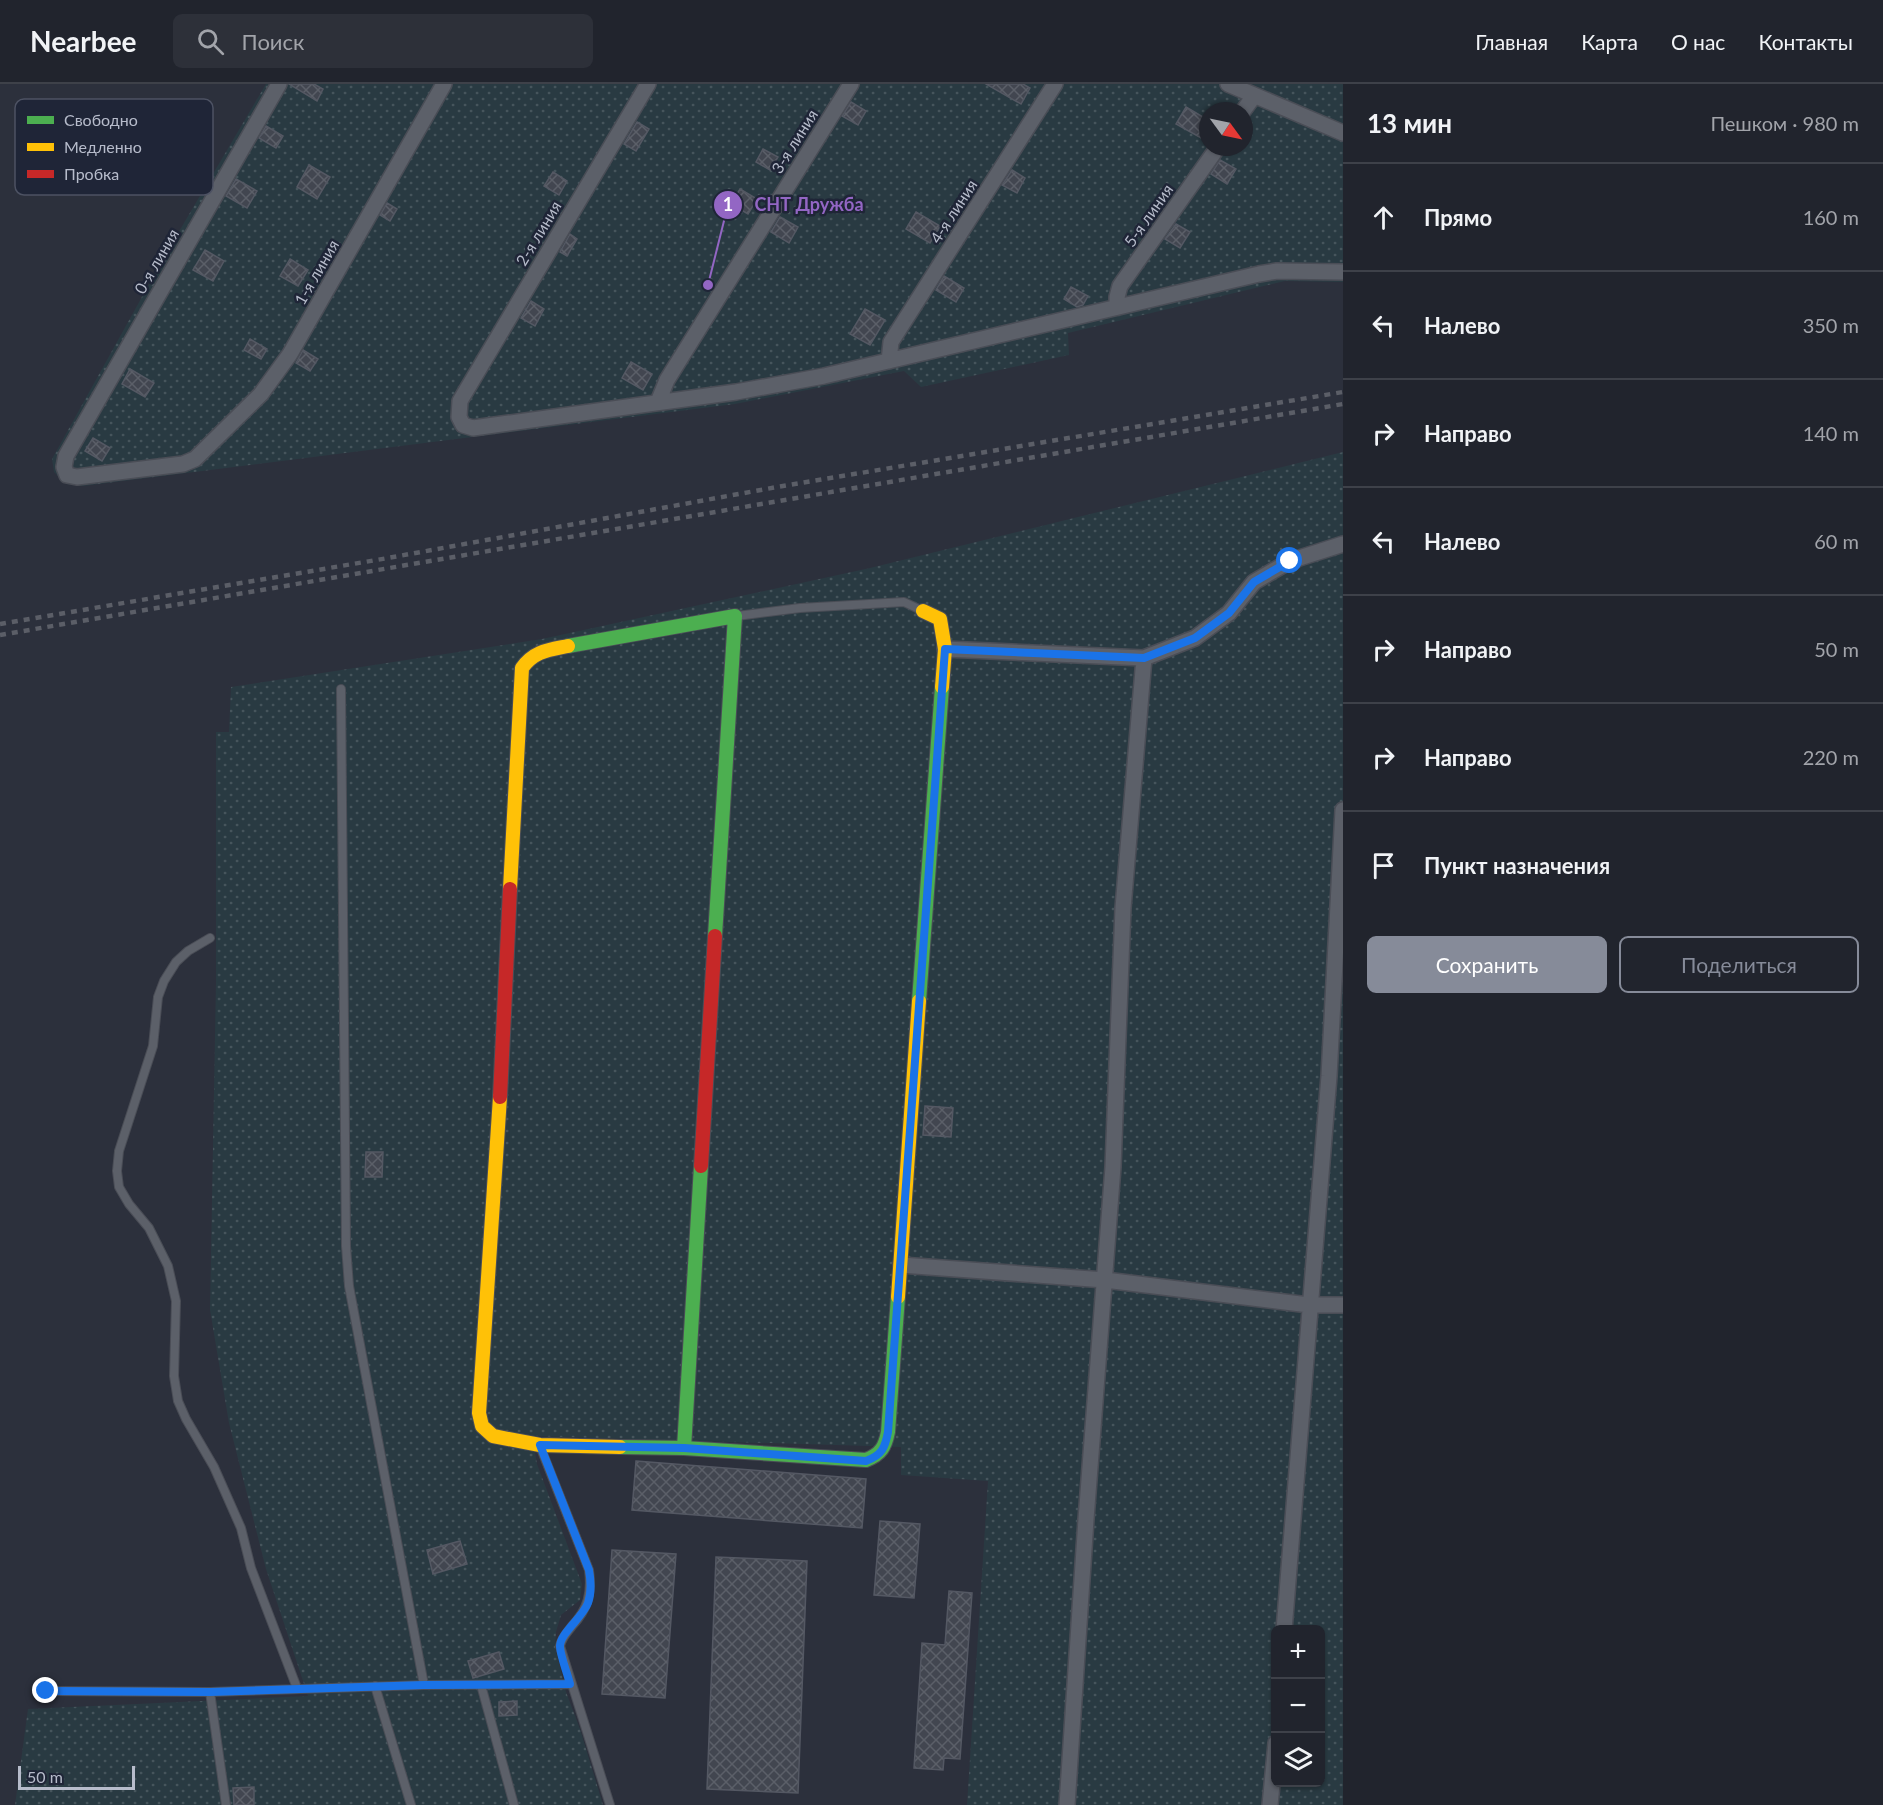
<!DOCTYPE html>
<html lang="ru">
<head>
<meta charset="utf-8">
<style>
	body { margin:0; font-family:Lato,sans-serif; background:#2d3039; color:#f1f3f6 }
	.controls { position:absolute; right:18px; bottom:18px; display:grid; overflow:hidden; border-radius:9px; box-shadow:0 2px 4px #0004 }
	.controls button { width:54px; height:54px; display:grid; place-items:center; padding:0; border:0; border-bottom:2px solid #3e4149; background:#21242d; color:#f1f3f6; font:30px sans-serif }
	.compass { position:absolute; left:1199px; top:18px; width:54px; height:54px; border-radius:50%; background:#21242d; box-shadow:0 2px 4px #0004; rotate:123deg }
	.scale { position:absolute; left:18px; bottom:15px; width:117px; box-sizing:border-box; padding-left:6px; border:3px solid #b7bccb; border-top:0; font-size:16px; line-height:21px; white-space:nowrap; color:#b7bccb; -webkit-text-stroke:4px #1f2537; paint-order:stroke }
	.stop { position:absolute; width:18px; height:18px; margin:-14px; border:4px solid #1a73e8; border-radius:50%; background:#fff }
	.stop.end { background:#1a73e8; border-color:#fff; box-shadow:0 2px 6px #0008 }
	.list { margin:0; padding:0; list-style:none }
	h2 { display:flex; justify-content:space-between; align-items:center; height:78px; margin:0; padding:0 24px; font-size:26px }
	h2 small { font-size:20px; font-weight:400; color:#a2a4aa }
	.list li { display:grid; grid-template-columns:39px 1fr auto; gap:18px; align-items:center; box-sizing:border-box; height:108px; padding:0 24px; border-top:2px solid #3e4149 }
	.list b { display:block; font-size:22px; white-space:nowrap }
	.list em { font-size:20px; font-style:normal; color:#a2a4aa }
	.actions { display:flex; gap:12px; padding:18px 24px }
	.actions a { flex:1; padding:14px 0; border:2px solid #868b99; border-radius:9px; text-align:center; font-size:21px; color:#868b99 }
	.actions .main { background:#868b99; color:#fff }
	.icon { flex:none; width:33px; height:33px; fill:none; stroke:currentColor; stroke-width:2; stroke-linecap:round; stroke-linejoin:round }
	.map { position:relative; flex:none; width:1343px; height:1721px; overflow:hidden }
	header { display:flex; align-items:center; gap:36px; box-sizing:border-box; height:84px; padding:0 30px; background:#21242d; border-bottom:2px solid #3e4149 }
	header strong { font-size:28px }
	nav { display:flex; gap:33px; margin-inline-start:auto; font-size:21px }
	.search { width:420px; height:54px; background:#2d3039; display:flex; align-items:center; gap:15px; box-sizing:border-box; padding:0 21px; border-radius:9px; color:#a2a4aa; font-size:22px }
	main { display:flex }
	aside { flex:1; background:#21242d }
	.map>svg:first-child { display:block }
	.garden { fill:url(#garden-dots); fill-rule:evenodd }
	.building { fill:url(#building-cross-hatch); stroke:#545863; stroke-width:1.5 }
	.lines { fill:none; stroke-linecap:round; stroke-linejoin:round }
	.lane-casing { stroke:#4a4d56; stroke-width:10 }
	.street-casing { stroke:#4a4d56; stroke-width:18 }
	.fast-casing { stroke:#4a4d56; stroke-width:16 }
	.slow-casing { stroke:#4a4d56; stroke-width:16 }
	.jam-casing { stroke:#4a4d56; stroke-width:16 }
	.lane { stroke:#5c6069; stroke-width:8 }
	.street { stroke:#5c6069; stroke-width:15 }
	.fast { stroke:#4caf50; stroke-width:14 }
	.slow { stroke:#ffc107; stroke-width:14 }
	.jam { stroke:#c62828; stroke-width:14 }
	.rail { stroke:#5b5e67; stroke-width:4.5; stroke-dasharray:6 6; stroke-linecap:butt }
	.route { stroke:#1a73e8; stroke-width:8 }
	.labels { text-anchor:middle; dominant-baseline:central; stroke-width:5; stroke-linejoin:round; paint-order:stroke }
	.street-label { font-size:16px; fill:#b7bccb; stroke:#1f2537 }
	.key { fill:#1f2537; stroke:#4d5263; stroke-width:1.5 }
	.key-label { font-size:16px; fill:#b7bccb }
	.leader { fill:none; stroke:#9366c4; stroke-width:2 }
	.callout-dot { fill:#9366c4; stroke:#1f2537; stroke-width:2 }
	.mark-label { font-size:18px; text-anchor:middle; font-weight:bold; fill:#fff }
	.callout-label { font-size:18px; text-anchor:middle; font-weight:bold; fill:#9366c4; stroke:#1f2537; stroke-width:5; stroke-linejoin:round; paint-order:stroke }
</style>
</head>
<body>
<header>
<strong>Nearbee</strong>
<div class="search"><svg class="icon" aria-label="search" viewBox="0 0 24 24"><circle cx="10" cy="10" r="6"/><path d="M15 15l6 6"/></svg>Поиск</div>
<nav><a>Главная</a><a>Карта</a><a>О нас</a><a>Контакты</a></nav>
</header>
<main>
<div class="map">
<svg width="1343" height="1721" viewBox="0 0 1343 1721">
	<defs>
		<pattern id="garden-dots" width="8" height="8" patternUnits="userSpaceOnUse" patternTransform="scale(1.5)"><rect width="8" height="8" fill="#293a42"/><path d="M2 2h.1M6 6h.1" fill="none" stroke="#46555c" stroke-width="1.8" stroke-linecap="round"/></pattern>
		<pattern id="building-cross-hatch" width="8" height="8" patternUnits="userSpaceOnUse" patternTransform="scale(1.5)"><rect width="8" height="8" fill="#424650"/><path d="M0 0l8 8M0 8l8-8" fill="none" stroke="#5b5f68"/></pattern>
	</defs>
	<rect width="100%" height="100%" fill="#2c303c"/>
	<path class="garden" d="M266,0H1343V198L1285,197L1068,249L1069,271L921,303L904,287L735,320L83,402L66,400L54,388L52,375L168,166ZM1208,27H1244V63H1208Z
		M1343,368V1721H967L988,1397L901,1391V1363L532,1352L537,1380L582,1500L580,1516L561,1531L556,1548L555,1563L566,1608L580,1645L603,1721H15L28,1625L308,1612L266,1485L229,1339L210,1226L216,898V648H229L231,603L542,555L870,484ZM1276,1546H1320V1698H1276Z"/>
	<path class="building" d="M289,0H314L323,5L317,17Z
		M986,0H1023L1030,4L1021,20Z
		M851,18L866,27L858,41L842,32Z
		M1186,23L1208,36V47L1203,55L1176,40Z
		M637,38L649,45L636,67L624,60Z
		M266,42L283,52L276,64L259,54Z
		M763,65L778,73L770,86L756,78Z
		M1220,76L1236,85L1227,100L1211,90Z
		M309,81L330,93L317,115L297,103Z
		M1012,86L1025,94L1017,109L1002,101Z
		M553,88L567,97L559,111L544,102Z
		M236,95L257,107L247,124L226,112Z
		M740,105L757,115L748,130L731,120Z
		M387,119L397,125L390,137L380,131Z
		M916,128L940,142L930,159L906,145Z
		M780,133L798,143L789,159L771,148Z
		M1176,140L1190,148L1180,164L1165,155Z
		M570,150L577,155L567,172L560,168Z
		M205,166L224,177L213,197L193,186Z
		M290,175L308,186L298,202L280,192Z
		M944,192L964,204L956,218L936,206Z
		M1071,203L1088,212L1083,221L1077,223L1064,215Z
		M531,217L544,225L535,242L521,234Z
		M865,225L885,236L870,261L850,250Z
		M250,255L267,265L261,275L244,266Z
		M303,266L318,275L310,287L296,279Z
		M631,278L652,290L643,306L622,294Z
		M130,285L154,299L145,313L122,300Z
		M93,354L110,364L102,377L85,367Z
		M925,1022L953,1024L951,1053L923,1051Z
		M366,1068H383L382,1093H365Z
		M636,1377L866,1395L862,1444L632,1426Z
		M880,1437L920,1440L914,1514L874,1511Z
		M460,1457L467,1480L433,1490L427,1466Z
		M612,1466L676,1470L665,1614L602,1610Z
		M716,1473L807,1477L798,1709L707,1705Z
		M949,1507L972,1509L960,1675L944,1674L943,1686L914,1684L922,1559L945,1561Z
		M499,1568L504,1585L473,1594L468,1577Z
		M517,1617V1631L499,1632V1618Z
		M254,1703V1721H234L233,1704Z"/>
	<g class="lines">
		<defs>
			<path id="lane" d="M737,532L800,524L904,518L923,527
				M341,605L346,1162L349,1202L424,1601
				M210,854L188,867L176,878L164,897L158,913L153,962L119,1067L117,1087L119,1103L129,1120L149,1144L168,1182L176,1217L174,1292L178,1317L186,1335L214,1383L241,1444L251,1484L297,1604
				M540,1362L589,1486C592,1509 588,1525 572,1542C567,1549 562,1553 560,1562L610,1721
				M481,1601L514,1721
				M375,1602L411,1721
				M46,1607L210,1608L424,1601L570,1600
				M210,1608L226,1721"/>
			<path id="street" d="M279,0L66,372L64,383L67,391L77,393L183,380L195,375L261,310L290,270L444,0
				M648,0L460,317L459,333L463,341L473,344L736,308L824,292L1259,190L1277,187L1343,188
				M1228,0L1343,49
				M1243,27L1254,12
				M1117,223V213L1120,202L1218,63
				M889,277L891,258L1055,0
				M658,318L667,296L851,0
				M945,565L1144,574L1195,554L1229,529L1254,498L1290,477L1343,460
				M901,1181L1105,1196L1309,1221H1343
				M1284,1546L1329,992L1343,726
				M1067,1721L1086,1435L1113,1083L1123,824L1144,574
				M1270,1721L1276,1659"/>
			<path id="fast" d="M568,562L735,532L715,852
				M919,917L942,603
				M620,1363L684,1364L866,1376C881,1370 885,1363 888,1348L898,1213
				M684,1364L701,1082"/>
			<path id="slow" d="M923,527L940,535L945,565L942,603
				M510,805L522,584C534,567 548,566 568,562
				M500,1013L479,1329L482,1342L493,1352L540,1361L620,1363
				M898,1213L919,917"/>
			<path id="jam" d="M500,1013L510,805
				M701,1082L715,852"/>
		</defs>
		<use href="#lane" class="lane-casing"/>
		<use href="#street" class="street-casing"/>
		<use href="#fast" class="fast-casing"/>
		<use href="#slow" class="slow-casing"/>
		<use href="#jam" class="jam-casing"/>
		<use href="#lane" class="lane"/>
		<use href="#street" class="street"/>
		<use href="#fast" class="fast"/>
		<use href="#slow" class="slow"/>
		<use href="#jam" class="jam"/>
		<path class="rail" d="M0,540L388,474L777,403L1343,308
			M0,551L1343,320"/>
	</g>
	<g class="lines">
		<path class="route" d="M46,1607L210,1608L424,1601L570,1600C567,1588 561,1574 560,1563C559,1550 583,1533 588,1519C592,1508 591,1497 589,1486L540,1361L684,1364L866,1377C882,1371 885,1364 888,1348L945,565L1144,574L1195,554L1229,529L1254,498L1290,477"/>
	</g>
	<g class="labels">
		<g class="street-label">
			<text transform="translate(794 57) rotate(-58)">3-я линия</text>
			<text transform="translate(953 127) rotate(-57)">4-я линия</text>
			<text transform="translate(1148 131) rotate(-55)">5-я линия</text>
			<text transform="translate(538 149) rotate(-59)">2-я линия</text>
			<text transform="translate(156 177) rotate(-60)">0-я линия</text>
			<text transform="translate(316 188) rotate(-60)">1-я линия</text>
		</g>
	</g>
	<rect x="15" y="15" width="198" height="96" rx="9" class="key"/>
	<rect x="27" y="32" width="27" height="8" fill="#4caf50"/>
	<rect x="27" y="59" width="27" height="8" fill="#ffc107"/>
	<rect x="27" y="86" width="27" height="8" fill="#c62828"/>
	<g class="key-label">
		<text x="64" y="42">Свободно</text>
		<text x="64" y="69">Медленно</text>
		<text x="64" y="96">Пробка</text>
	</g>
	<path class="leader" d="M708 201L728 121"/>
	<g class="callout-dot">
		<circle cx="708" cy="201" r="6"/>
		<circle cx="728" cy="121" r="15"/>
	</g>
	<g class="mark-label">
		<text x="728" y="127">1</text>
	</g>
	<g class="callout-label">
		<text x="809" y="127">СНТ Дружба</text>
	</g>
</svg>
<div class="controls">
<button>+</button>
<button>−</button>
<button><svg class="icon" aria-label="layers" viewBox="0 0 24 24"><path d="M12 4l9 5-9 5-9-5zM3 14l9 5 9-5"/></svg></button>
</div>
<svg class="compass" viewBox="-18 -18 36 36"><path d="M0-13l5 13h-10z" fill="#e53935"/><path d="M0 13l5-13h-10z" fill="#a2a4aa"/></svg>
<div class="scale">50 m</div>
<div class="stop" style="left:1290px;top:477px"></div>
<div class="stop end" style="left:46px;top:1607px"></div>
</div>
<aside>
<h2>13 мин<small>Пешком · 980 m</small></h2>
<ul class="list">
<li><svg class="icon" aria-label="ahead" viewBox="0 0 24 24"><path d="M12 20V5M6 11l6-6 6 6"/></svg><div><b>Прямо</b></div><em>160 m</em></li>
<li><svg class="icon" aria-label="left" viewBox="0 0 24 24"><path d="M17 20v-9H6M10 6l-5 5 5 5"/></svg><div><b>Налево</b></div><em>350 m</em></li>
<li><svg class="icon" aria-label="right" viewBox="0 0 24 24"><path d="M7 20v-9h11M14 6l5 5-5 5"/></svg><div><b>Направо</b></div><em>140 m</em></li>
<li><svg class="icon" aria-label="left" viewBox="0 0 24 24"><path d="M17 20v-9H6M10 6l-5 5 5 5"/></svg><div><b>Налево</b></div><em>60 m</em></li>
<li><svg class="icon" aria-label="right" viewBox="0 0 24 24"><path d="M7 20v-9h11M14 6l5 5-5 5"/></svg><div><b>Направо</b></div><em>50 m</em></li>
<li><svg class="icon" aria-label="right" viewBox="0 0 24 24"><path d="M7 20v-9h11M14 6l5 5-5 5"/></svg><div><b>Направо</b></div><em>220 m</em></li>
<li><svg class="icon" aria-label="arrive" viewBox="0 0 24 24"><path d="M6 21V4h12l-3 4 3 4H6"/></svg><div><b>Пункт назначения</b></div></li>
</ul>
<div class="actions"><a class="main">Сохранить</a><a>Поделиться</a></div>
</aside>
</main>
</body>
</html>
